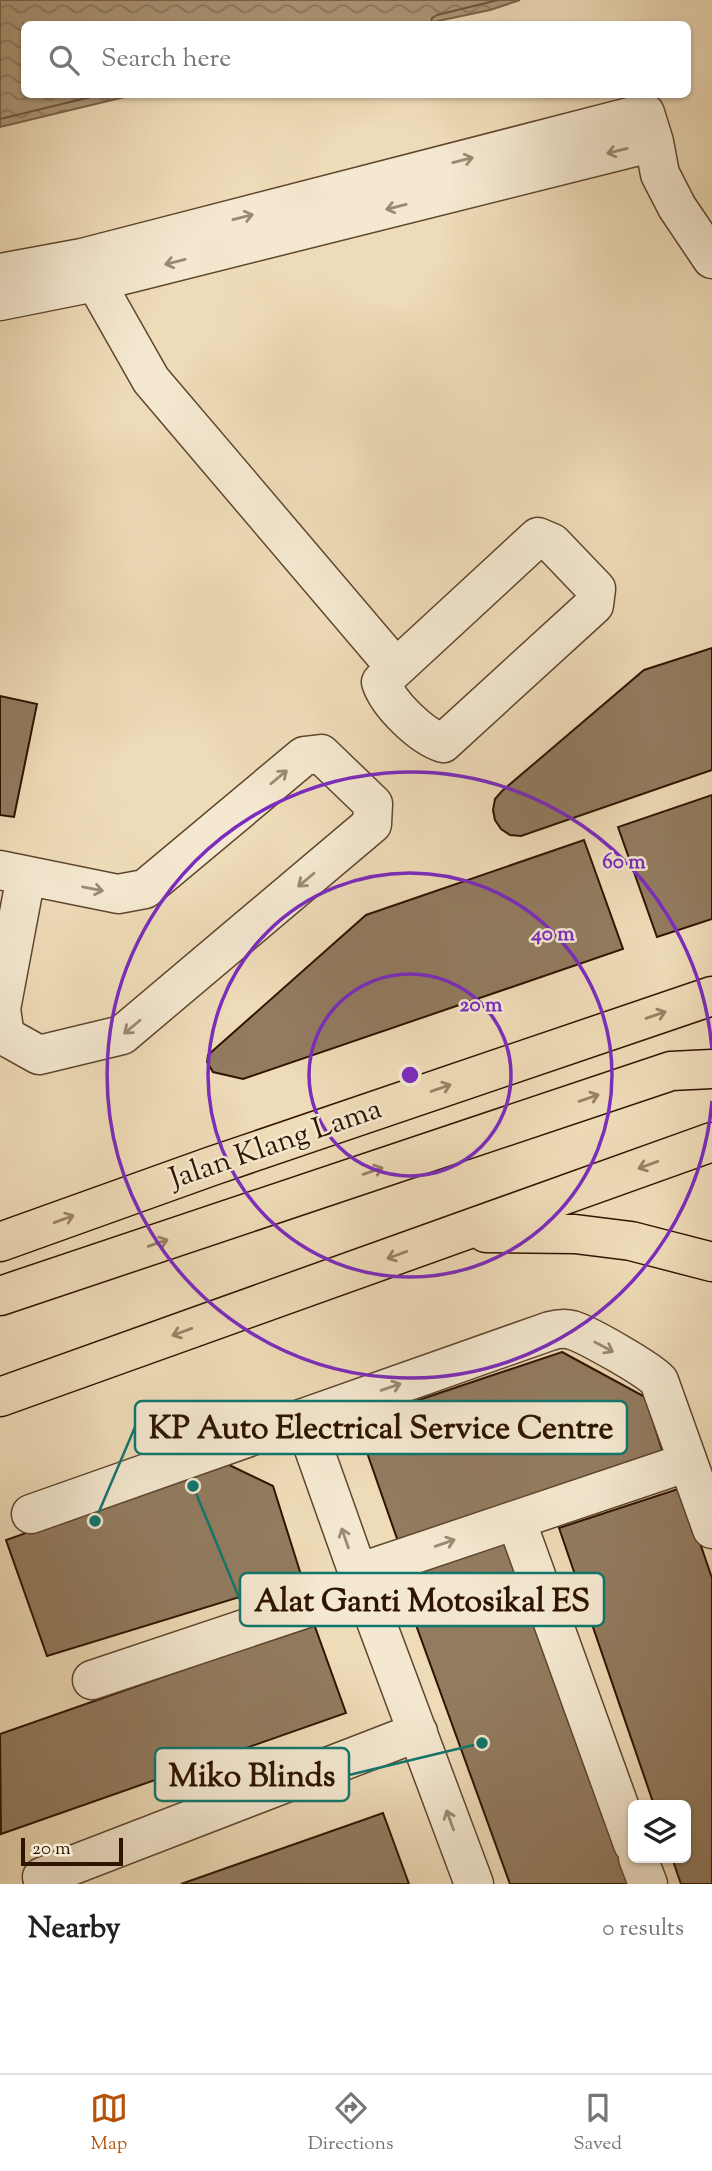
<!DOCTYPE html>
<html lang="en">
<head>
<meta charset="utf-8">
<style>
	body { margin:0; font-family:"Sorts Mill Goudy",serif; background:#f2f2f2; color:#222 }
	.controls { position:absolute; right:21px; bottom:21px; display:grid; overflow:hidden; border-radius:10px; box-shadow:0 2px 5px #0004 }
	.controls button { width:63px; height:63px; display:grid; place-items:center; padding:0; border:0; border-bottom:2px solid #e0e0e0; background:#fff; color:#222; font:35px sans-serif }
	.scale { position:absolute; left:21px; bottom:18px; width:102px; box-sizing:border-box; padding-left:7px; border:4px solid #2f1400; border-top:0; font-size:19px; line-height:24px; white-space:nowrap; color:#2f1400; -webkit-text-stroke:5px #f4e8d0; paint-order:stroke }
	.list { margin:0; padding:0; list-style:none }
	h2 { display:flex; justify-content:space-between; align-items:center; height:91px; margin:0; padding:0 28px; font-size:30px }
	h2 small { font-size:23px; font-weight:400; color:#767676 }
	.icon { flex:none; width:38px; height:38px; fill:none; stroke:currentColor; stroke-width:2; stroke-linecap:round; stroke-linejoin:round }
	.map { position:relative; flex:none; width:712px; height:1884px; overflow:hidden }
	.search { position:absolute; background:#fff; box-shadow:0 2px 5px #0004; left:21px; right:21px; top:21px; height:77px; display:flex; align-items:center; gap:18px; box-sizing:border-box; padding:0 24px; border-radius:10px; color:#767676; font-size:26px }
	.sheet { height:189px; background:#fff }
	nav { display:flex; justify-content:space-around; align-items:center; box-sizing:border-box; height:98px; border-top:2px solid #e0e0e0; background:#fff; font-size:19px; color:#767676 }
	nav a { display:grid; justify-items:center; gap:4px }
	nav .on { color:#b45309 }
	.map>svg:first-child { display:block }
	.water { fill:url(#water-waves); stroke:#7b6349; stroke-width:2 }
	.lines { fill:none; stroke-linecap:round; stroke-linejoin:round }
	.shore { stroke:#6e563c; stroke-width:2 }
	.building { fill:#927b5f; stroke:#2f1400; stroke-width:2 }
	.minor-casing { stroke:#5f462e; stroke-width:41 }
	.major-casing { stroke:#2f1400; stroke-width:41 }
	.minor { stroke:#f4e8d0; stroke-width:38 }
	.major { stroke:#eedbb7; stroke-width:38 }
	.oneway { stroke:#9b8972 }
	.oneway2 { stroke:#988165 }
	.ring { fill:none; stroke:#7b2cbf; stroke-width:3.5 }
	.labels { text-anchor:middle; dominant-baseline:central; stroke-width:5; stroke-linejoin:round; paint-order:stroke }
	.street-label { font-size:30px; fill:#2f1400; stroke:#f4e8d0 }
	.centre { fill:#7b2cbf; stroke:#f4e8d0; stroke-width:3.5 }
	.ring-label { font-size:21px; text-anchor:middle; font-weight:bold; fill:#7b2cbf; stroke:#f4e8d0; stroke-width:5; stroke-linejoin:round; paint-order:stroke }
	.leader { fill:none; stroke:#0f766e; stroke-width:2.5 }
	.callout-dot { fill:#0f766e; stroke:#f4e8d0; stroke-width:2.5 }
	.callout { fill:#f4e8d0; stroke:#0f766e; stroke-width:2.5 }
	.callout-label { font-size:32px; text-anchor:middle; font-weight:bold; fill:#2f1400 }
</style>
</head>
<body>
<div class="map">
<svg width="712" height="1884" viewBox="0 0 712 1884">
	<defs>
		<pattern id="water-waves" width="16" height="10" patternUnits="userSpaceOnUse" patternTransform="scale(1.75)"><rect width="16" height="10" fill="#ad9779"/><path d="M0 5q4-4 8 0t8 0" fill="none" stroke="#8d7a61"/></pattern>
	</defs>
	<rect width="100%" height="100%" fill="#eedbb7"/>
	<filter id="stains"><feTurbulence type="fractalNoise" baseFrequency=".00286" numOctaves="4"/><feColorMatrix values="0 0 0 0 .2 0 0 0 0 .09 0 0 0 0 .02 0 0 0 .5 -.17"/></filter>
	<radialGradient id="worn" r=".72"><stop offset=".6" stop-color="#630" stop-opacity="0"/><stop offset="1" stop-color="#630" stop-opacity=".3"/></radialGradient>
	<path class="water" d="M0,0H520L490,10L424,24H24V94L133,95L0,127Z"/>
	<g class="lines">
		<path class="shore" d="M431,24L432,18L437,15L498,0
			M0,119L103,94"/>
	</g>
	<path class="building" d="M712,648V770L521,836L510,835L501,829L495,820L493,810L495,799L502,791L644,670Z
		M0,696L37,704L14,817L0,815Z
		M712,795V919L657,937L618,827Z
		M584,840L623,949L243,1079L213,1072L207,1062L208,1055L366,915Z
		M562,1352L645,1397L665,1459L401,1550L356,1421Z
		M225,1463L273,1486L302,1578L47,1656L6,1540Z
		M681,1488L712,1578V1884H681L672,1858H686V1805H654L559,1528Z
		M514,1537L640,1884H510L399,1578Z
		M314,1624L346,1713L1,1834L0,1734Z
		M383,1813L409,1884H181Z"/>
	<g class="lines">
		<defs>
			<path id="minor" d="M654,142L660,174L677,207L712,259
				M83,260L151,380L396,668
				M0,273L82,258L645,113L654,142L95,282L0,301
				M538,537L552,543L596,589L594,605L443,743C421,736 388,704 381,682Z
				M0,870L118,894L145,889L304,756L321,754L373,804L372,824L122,1035L39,1055L5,1036L1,1009L26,876
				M303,1418L358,1573L474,1884
				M31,1514L550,1331C557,1329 565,1328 572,1330C588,1335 648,1369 659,1381L712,1529
				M516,1520L633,1844
				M358,1573L688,1462
				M92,1680L364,1589
				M638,1858L648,1884
				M42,1877L418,1732"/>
			<path id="major" d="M486,1233L575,1234L631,1241L712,1262
				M0,1242L212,1166L712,996
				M0,1296L671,1071L712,1069
				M0,1397L712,1142"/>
		</defs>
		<use href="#minor" class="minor-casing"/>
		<use href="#major" class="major-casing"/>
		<use href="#minor" class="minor"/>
		<use href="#major" class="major"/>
	</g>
	<defs><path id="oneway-shaft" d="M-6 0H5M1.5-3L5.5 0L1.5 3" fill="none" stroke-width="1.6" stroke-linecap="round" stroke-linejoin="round" transform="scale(1.75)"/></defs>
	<g class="oneway">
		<use href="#oneway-shaft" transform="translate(617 151) rotate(166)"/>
		<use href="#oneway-shaft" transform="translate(463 160) rotate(-14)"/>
		<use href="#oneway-shaft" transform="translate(396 207) rotate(166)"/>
		<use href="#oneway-shaft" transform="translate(243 217) rotate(-14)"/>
		<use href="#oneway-shaft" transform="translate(175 262) rotate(166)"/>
		<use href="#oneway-shaft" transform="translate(279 777) rotate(-40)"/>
		<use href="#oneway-shaft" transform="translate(306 880) rotate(140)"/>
		<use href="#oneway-shaft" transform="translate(93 889) rotate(11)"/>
		<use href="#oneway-shaft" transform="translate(132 1027) rotate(140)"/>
		<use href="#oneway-shaft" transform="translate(604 1347) rotate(28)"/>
		<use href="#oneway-shaft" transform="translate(391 1387) rotate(-19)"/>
		<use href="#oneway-shaft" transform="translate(345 1538) rotate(-109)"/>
		<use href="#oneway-shaft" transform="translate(445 1543) rotate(-19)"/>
		<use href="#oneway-shaft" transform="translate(450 1820) rotate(-110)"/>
	</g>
	<g class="oneway2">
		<use href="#oneway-shaft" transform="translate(656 1015) rotate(-19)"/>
		<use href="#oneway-shaft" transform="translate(441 1088) rotate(-19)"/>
		<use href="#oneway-shaft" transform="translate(589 1098) rotate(-19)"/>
		<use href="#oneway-shaft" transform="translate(648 1165) rotate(160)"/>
		<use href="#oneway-shaft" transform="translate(373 1171) rotate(-19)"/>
		<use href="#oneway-shaft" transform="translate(64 1219) rotate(-20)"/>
		<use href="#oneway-shaft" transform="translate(158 1243) rotate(-19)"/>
		<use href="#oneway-shaft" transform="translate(397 1255) rotate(160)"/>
		<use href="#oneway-shaft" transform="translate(182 1332) rotate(160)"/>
	</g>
	<g class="ring">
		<circle cx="410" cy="1075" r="101"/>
		<circle cx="410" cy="1075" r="202"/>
		<path d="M712 1101A303 303 0 1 1 712 1049"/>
	</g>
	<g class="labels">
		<g class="street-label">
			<text transform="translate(276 1145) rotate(-19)">Jalan Klang Lama</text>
		</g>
	</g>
	<circle cx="410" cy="1075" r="10" class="centre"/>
	<g class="ring-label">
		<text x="624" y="868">60 m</text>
		<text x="553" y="940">40 m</text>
		<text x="481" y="1011">20 m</text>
	</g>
	<path class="leader" d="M95 1521L135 1427M193 1486L240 1600M482 1743L349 1775"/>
	<g class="callout-dot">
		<circle cx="95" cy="1521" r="7"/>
		<circle cx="193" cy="1486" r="7"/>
		<circle cx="482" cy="1743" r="7"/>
	</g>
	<g class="callout">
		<rect x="135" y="1401" width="492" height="53" rx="7"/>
		<rect x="240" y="1573" width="364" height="53" rx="7"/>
		<rect x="155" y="1748" width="194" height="53" rx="7"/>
	</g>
	<g class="callout-label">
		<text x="381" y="1438">KP Auto Electrical Service Centre</text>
		<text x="422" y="1611">Alat Ganti Motosikal ES</text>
		<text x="252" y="1786">Miko Blinds</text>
	</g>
	<rect width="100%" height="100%" filter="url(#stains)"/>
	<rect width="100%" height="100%" fill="url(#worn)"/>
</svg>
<div class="controls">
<button><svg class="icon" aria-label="layers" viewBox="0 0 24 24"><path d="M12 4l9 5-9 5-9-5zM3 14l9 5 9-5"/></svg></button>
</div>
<div class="scale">20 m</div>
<div class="search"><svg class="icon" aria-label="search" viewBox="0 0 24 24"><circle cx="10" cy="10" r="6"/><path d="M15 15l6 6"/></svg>Search here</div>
</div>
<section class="sheet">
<h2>Nearby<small>0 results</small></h2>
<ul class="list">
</ul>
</section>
<nav>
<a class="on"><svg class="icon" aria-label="map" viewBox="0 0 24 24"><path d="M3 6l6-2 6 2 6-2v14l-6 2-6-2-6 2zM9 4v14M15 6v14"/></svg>Map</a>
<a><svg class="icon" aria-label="directions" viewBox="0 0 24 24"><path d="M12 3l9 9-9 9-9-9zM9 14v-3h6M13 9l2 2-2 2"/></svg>Directions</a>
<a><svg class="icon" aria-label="saved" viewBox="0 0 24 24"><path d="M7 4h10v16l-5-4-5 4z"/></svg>Saved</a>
</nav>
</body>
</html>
